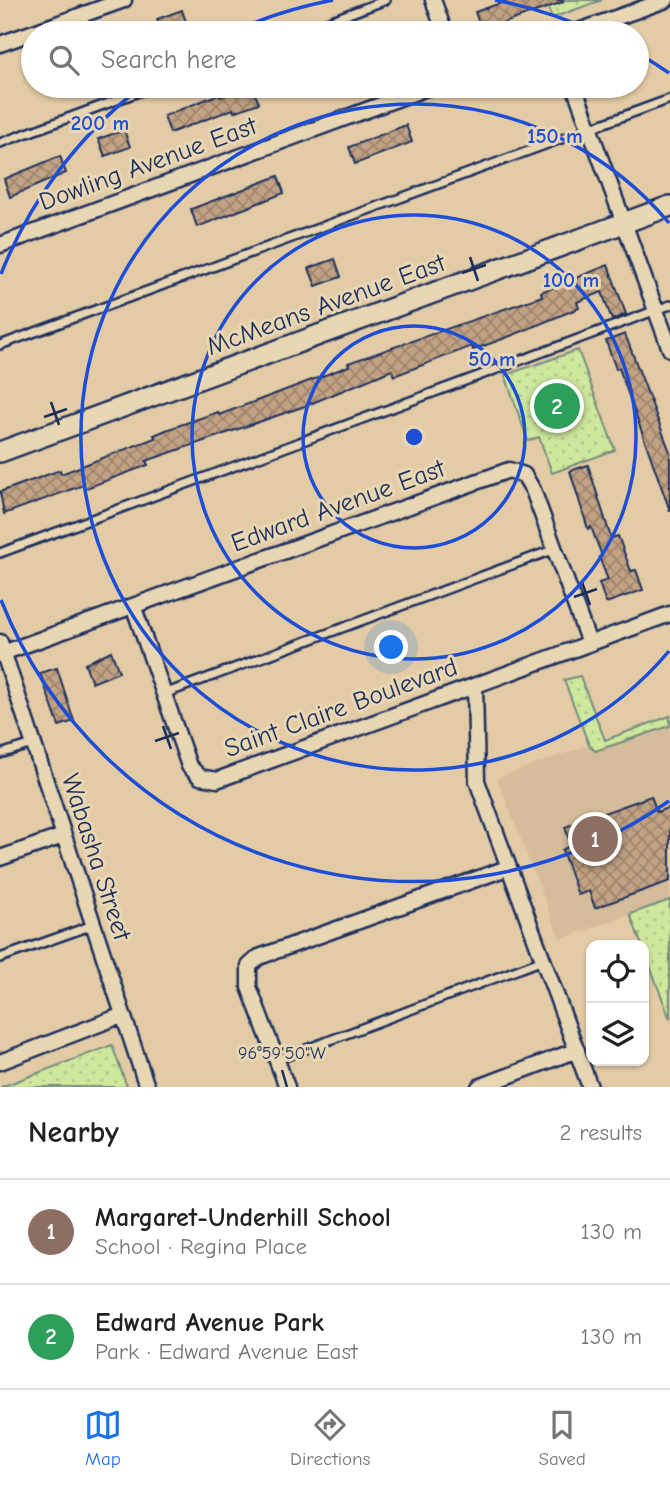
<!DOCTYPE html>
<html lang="en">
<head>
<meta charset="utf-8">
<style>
	body { margin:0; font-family:"Comic Neue",sans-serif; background:#f6f6f6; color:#222 }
	.controls { position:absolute; right:21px; bottom:21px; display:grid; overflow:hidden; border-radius:14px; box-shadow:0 2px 5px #0004 }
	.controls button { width:63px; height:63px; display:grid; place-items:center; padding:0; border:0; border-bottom:2px solid #e0e0e0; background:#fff; color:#222; font:35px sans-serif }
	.you { position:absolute; left:392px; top:648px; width:24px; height:24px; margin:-18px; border:5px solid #fff; border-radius:50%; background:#1a73e8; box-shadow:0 0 0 10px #1a73e833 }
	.badge { display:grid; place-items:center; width:46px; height:46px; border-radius:50%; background:#1a73e8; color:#fff; font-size:23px; font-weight:700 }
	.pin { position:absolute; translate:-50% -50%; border:4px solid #fff; box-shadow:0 2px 7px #0006 }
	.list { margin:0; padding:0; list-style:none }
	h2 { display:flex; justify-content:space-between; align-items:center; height:91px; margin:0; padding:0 28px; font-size:30px }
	h2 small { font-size:23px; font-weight:400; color:#767676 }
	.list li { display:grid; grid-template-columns:46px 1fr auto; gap:21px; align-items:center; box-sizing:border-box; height:105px; padding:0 28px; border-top:2px solid #e0e0e0 }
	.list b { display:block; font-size:26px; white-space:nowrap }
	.list p { margin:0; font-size:23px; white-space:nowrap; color:#767676 }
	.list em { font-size:23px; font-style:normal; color:#767676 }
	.icon { flex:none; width:38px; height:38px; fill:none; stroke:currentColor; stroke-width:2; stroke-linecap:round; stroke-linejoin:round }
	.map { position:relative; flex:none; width:670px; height:1087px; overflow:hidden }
	.search { position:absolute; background:#fff; box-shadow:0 2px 5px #0004; left:21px; right:21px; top:21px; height:77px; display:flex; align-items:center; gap:18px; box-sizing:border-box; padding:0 24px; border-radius:38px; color:#767676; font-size:26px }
	.sheet { height:301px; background:#fff }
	nav { display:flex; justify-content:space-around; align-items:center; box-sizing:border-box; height:98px; border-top:2px solid #e0e0e0; background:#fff; font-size:19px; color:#767676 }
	nav a { display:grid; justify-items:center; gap:4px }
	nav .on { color:#1a73e8 }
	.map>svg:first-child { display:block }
	.built { fill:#d5bc9a }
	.grass { fill:url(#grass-dots); stroke:#758c7e; stroke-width:2 }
	.building { fill:url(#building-cross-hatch); stroke:#1b2f5e; stroke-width:2 }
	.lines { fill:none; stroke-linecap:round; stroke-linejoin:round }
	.lane-casing { stroke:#1b2f5e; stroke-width:12 }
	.street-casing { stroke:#1b2f5e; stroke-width:19 }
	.secondary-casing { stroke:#1b2f5e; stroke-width:24 }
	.lane { stroke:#e9d7b4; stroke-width:7 }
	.street { stroke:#e9d7b4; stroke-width:14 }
	.secondary { stroke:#e9d7b4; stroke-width:19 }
	.ticks { fill:none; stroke:#1b2f5e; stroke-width:2.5 }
	.ring { fill:none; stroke:#1d4ed8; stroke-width:3.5 }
	.labels { text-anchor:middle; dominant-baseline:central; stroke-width:6; stroke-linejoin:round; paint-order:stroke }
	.street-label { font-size:26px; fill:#1b2f5e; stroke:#e9d7b4 }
	.ticks-label { font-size:18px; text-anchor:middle; fill:#1b2f5e; stroke:#e9d7b4; stroke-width:6; stroke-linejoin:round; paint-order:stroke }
	.centre { fill:#1d4ed8; stroke:#e9d7b4; stroke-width:3.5 }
	.ring-label { font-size:21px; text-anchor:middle; font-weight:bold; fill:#1d4ed8; stroke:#e9d7b4; stroke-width:6; stroke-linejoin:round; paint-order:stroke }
</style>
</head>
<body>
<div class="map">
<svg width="670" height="1087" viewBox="0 0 670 1087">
	<defs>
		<pattern id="grass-dots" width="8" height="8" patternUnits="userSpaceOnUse" patternTransform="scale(1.75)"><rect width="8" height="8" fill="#cfe89e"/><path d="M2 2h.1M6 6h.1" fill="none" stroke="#b1c78a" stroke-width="1.8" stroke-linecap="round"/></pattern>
		<pattern id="building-cross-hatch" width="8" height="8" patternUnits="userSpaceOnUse" patternTransform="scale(1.75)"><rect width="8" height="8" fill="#c2a282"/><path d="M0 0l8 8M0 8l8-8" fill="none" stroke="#9d846e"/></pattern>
	</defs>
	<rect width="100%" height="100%" fill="#e3cba6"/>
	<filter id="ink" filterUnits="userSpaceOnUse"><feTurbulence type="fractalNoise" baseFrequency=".0143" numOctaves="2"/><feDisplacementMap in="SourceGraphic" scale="14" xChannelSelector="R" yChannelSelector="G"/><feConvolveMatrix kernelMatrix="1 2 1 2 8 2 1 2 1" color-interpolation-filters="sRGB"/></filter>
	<g filter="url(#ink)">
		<path class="built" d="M670,726V900L560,939L497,778L589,745L595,751Z"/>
		<path class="grass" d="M545,0H602L552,18Z
			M578,350L615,450L552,473L539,437L528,441L505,375Z
			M580,676L605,740L670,716V726L595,751L589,745L564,680Z
			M670,900V1019L630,914Z
			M112,1045L127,1087H1Z"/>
		<path class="building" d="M509,0H563V2L482,31L475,12Z
			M182,10L188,28L162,33L157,19Z
			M251,86L259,103L234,112L233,109L170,133L164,116L219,94L220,97Z
			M406,125L412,142L355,164L349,147Z
			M124,130L130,147L105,156L98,139Z
			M60,156L66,173L10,197L4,179Z
			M278,176L284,193L197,227L191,209Z
			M335,259L341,277L316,286L309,268Z
			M608,265L626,314L612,320L602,292L577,302L579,308L513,335L473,350L472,346L394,376L392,370L305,406L146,461L148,465L84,489L83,485L4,514L0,492L60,470L61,474L155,438L154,435L166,430L218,412L219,415L349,366L348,363L542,296L541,292Z
			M625,334L670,452V511L619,368L616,369L606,341Z
			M588,465L611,538L618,536L631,571L636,570L643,590L606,603L599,583L608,580L599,557L602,556L591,527L588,529L570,471Z
			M111,651L119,672L92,683L85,664Z
			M57,668L74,721L59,726L40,673Z
			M651,796L657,812L670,807V881L595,908L589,891L578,895L562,850L571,845L565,827Z"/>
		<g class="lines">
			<defs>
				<path id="lane" d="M297,33L386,0
					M0,143L155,86
					M0,345L670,99
					M0,553L670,305
					M164,694L555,549
					M0,754L33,744
					M0,958L93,925
					M277,1060L543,960"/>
				<path id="street" d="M433,0L445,33
					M573,33L666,0
					M0,44L124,0
					M574,86L670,349
					M0,245L432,86
					M134,608L189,766L200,777L217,780L670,614
					M0,642L147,1087
					M0,654L509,470L524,475L533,490L589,643
					M475,686L477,781L590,1087
					M0,858L63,836
					M0,1062L123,1015
					M287,1087L249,987V966L259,957L507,868
					M479,1087L577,1050"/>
				<path id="secondary" d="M0,452L670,206"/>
			</defs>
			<use href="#lane" class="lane-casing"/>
			<use href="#street" class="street-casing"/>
			<use href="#secondary" class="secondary-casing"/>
			<use href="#lane" class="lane"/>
			<use href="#street" class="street"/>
			<use href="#secondary" class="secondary"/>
		</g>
	</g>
	<path class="ticks" d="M470,257L478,281M462,273L486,265M51,402L59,425M44,417L67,409M582,582L590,605M574,597L597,589M163,726L171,749M155,741L179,733M282,1070L287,1087"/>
	<g class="ring">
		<circle cx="414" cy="437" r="111"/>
		<circle cx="414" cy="437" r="222"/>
		<path d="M669 651A333 333 0 1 1 669 223"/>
		<path d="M669 801A444 444 0 0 1 1 600M1 274A444 444 0 0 1 141 87M230 33A444 444 0 0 1 333 0M495 0A444 444 0 0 1 598 33M639 54A444 444 0 0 1 669 73"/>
	</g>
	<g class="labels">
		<g class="street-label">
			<text transform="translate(148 164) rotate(-20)">Dowling Avenue East</text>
			<text transform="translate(326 305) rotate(-20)">McMeans Avenue East</text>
			<text transform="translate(338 506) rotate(-20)">Edward Avenue East</text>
			<text transform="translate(341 708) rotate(-20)">Saint Claire Boulevard</text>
			<text transform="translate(96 857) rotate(72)">Wabasha Street</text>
		</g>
	</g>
	<g class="ticks-label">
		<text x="282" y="1059">96°59'50"W</text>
	</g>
	<circle cx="414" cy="437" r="10" class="centre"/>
	<g class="ring-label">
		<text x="100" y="130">200 m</text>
		<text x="555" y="143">150 m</text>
		<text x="571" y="287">100 m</text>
		<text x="492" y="366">50 m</text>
	</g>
</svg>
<div class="controls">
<button><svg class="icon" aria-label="locate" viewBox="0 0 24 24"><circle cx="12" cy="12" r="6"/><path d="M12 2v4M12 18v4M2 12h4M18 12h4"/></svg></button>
<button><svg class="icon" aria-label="layers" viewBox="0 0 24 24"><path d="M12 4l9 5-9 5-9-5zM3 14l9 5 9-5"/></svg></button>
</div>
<div class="you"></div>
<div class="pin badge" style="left:595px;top:839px;background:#8d6e63">1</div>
<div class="pin badge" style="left:557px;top:406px;background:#2e9e5b">2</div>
<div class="search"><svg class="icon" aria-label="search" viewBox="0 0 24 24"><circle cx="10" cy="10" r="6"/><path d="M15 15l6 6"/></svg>Search here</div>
</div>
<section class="sheet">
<h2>Nearby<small>2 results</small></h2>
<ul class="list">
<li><span class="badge" style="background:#8d6e63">1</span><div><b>Margaret-Underhill School</b><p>School · Regina Place</p></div><em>130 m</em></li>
<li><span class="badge" style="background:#2e9e5b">2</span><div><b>Edward Avenue Park</b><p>Park · Edward Avenue East</p></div><em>130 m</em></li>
</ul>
</section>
<nav>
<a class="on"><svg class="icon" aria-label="map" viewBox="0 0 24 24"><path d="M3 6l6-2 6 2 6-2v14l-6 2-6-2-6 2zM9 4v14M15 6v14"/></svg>Map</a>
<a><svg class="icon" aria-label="directions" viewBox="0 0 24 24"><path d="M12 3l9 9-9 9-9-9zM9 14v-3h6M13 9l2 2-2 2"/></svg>Directions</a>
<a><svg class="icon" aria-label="saved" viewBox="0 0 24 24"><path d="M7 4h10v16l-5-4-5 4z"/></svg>Saved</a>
</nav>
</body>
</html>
